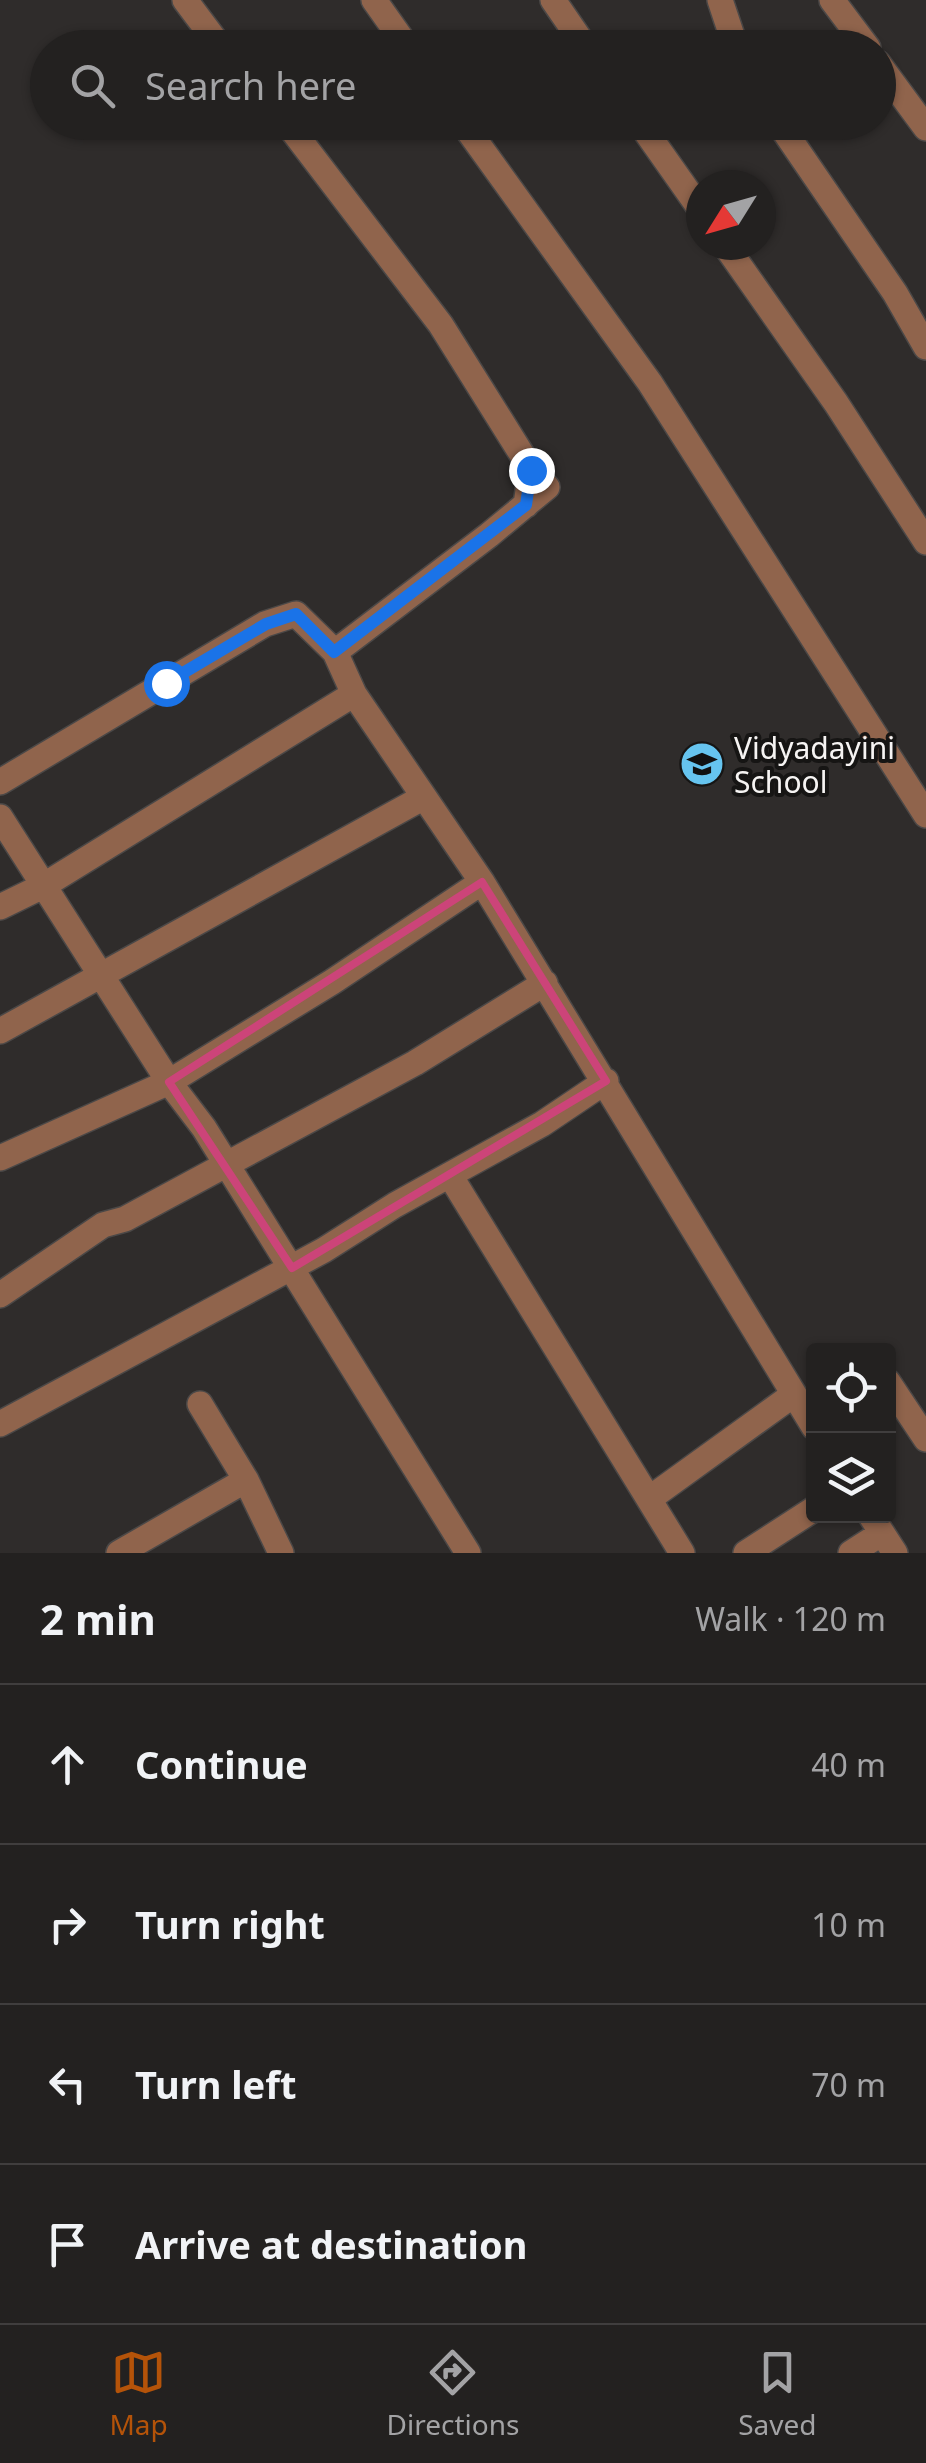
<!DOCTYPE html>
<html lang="en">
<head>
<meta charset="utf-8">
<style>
	body { margin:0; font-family:"Noto Sans",sans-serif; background:#2f2e2d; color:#f1f3f6 }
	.controls { position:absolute; right:30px; bottom:30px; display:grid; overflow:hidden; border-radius:10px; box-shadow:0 2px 8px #0004 }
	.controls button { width:90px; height:90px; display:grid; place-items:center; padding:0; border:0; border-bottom:2px solid #403e3e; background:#232120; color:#f1f3f6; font:50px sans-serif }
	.compass { position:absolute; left:686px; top:170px; width:90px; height:90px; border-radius:50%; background:#232120; box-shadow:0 2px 8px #0004; rotate:233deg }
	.stop { position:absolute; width:30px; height:30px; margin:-22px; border:8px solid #1a73e8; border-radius:50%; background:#fff }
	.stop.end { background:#1a73e8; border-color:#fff; box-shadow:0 2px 10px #0008 }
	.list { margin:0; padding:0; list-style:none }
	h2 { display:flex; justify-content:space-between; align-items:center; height:130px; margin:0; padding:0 40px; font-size:42px }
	h2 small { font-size:32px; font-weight:400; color:#a3a3a5 }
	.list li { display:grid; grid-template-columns:65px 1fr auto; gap:30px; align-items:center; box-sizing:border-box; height:160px; padding:0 40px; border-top:2px solid #403e3e }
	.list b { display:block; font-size:38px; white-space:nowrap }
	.list em { font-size:32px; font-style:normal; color:#a3a3a5 }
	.icon { flex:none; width:55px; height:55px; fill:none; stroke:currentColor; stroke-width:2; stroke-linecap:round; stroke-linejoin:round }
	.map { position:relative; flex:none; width:926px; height:1553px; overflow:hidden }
	.search { position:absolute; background:#232120; box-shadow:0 2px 8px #0004; left:30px; right:30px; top:30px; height:110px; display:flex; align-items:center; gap:25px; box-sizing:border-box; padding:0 35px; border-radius:55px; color:#a3a3a5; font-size:38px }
	.sheet { height:770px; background:#232120 }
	nav { display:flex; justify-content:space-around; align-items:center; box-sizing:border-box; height:140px; border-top:2px solid #403e3e; background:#232120; font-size:28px; color:#a3a3a5 }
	nav a { display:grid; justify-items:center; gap:5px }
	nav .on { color:#b45309 }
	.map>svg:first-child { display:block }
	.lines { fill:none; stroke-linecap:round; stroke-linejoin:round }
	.minor-casing { stroke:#4b4847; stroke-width:28 }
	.minor { stroke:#90644c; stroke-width:25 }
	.route { stroke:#1a73e8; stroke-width:12 }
	.marked { fill:none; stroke:#cc4479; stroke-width:8; stroke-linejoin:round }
	.labels { text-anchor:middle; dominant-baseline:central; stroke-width:8; stroke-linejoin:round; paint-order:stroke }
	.poi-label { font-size:30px; fill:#f6f4f3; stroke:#161514; text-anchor:start }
</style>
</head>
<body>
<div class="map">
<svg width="926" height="1553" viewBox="0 0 926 1553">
	<rect width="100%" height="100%" fill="#2f2c2b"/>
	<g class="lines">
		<defs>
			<path id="minor" d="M185,0L221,48
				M374,0L408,48
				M553,0L586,48
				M720,0L736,48
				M832,0L868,48
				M878,63L926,128
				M286,122L441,325L531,469L526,505
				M462,122L650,383L926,815
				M639,122L701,210
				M778,122L895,293L926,347
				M725,245L836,403L926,542
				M547,487L489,535L335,652L354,694L482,882L814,1427
				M0,782L265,624L296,614L335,652
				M0,817L169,1082L204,1128L468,1553
				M0,907L43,886L354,694
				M0,1031L424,797
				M0,1158L169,1082L332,982L482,882
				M451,1177L682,1553
				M0,1295L103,1225L125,1219L415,1063L545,983
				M888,1382L926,1439
				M200,1404L246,1480L281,1553
				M0,1424L324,1250L395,1205L542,1124L606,1081
				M649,1499L793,1395
				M871,1516L895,1553
				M119,1553L246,1480
				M746,1553L814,1509
				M851,1553L882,1533"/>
		</defs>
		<use href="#minor" class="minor-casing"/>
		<use href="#minor" class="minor"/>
	</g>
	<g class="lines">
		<path class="route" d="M166,683L266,624L296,614L334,652L526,505L531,470"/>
	</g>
	<path class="marked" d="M482,882L606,1081L292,1268L169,1082Z"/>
	<defs>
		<symbol id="school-disc" viewBox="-11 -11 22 22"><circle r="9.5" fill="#66c4ef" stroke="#161514"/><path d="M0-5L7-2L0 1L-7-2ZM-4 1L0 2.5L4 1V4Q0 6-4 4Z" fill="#111"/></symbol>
	</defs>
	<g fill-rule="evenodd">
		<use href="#school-disc" x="677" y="739" width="50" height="50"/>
	</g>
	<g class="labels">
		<g class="poi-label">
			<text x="734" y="747">Vidyadayini<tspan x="734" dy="34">School</tspan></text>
		</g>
	</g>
</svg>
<div class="controls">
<button><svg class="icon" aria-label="locate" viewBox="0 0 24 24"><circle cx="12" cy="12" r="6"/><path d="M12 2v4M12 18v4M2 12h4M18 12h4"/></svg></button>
<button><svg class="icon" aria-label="layers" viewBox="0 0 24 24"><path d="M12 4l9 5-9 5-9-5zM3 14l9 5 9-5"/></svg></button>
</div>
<svg class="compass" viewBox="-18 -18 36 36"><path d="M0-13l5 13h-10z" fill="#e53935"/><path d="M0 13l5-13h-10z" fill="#a3a3a5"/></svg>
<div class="stop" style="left:166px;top:683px"></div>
<div class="stop end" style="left:531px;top:470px"></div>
<div class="search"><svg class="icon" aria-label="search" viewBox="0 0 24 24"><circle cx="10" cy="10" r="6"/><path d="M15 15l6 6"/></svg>Search here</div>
</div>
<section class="sheet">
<h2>2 min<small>Walk · 120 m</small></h2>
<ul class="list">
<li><svg class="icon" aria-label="ahead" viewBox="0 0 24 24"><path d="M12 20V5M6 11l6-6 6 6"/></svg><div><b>Continue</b></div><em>40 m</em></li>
<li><svg class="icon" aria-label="right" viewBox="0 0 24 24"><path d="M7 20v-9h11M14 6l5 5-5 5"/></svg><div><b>Turn right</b></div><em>10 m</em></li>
<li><svg class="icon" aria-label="left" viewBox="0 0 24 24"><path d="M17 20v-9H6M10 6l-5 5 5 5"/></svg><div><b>Turn left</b></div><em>70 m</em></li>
<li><svg class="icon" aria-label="arrive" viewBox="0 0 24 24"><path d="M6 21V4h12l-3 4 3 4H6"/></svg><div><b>Arrive at destination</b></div></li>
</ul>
</section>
<nav>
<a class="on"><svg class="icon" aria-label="map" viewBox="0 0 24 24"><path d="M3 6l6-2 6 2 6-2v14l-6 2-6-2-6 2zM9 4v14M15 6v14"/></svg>Map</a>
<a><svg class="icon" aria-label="directions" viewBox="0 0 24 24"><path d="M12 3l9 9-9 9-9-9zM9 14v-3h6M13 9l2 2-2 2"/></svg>Directions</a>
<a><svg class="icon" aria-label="saved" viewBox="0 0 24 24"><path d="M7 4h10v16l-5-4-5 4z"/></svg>Saved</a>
</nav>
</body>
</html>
